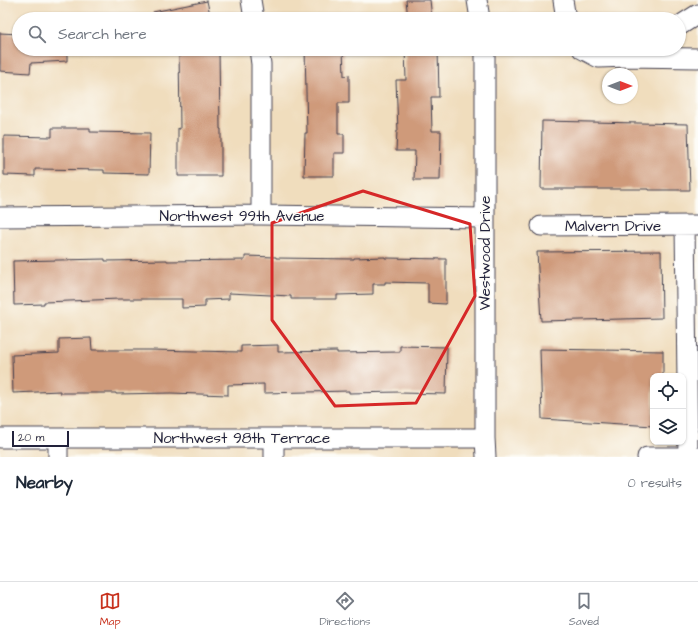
<!DOCTYPE html>
<html lang="en">
<head>
<meta charset="utf-8">
<style>
	body { margin:0; font-family:"Architects Daughter",sans-serif; background:#f2f2f3; color:#1f2937 }
	.controls { position:absolute; right:12px; bottom:12px; display:grid; overflow:hidden; border-radius:8px; box-shadow:0 1px 3px #0004 }
	.controls button { width:36px; height:36px; display:grid; place-items:center; padding:0; border:0; border-bottom:1px solid #e0e1e3; background:#fff; color:#1f2937; font:20px sans-serif }
	.compass { position:absolute; left:602px; top:68px; width:36px; height:36px; border-radius:50%; background:#fff; box-shadow:0 1px 3px #0004; rotate:90deg }
	.scale { position:absolute; left:12px; bottom:10px; width:57px; box-sizing:border-box; padding-left:4px; border:2px solid #22223b; border-top:0; font-size:11px; line-height:14px; white-space:nowrap; color:#22223b; -webkit-text-stroke:3px #fdfcf7; paint-order:stroke }
	.list { margin:0; padding:0; list-style:none }
	h2 { display:flex; justify-content:space-between; align-items:center; height:52px; margin:0; padding:0 16px; font-size:17px }
	h2 small { font-size:13px; font-weight:400; color:#747a83 }
	.icon { flex:none; width:22px; height:22px; fill:none; stroke:currentColor; stroke-width:2; stroke-linecap:round; stroke-linejoin:round }
	.map { position:relative; flex:none; width:698px; height:457px; overflow:hidden }
	.search { position:absolute; background:#fff; box-shadow:0 1px 3px #0004; left:12px; right:12px; top:12px; height:44px; display:flex; align-items:center; gap:10px; box-sizing:border-box; padding:0 14px; border-radius:22px; color:#747a83; font-size:15px }
	.sheet { height:124px; background:#fff }
	nav { display:flex; justify-content:space-around; align-items:center; box-sizing:border-box; height:56px; border-top:1px solid #e0e1e3; background:#fff; font-size:11px; color:#747a83 }
	nav a { display:grid; justify-items:center; gap:2px }
	nav .on { color:#c8321e }
	.map>svg:first-child { display:block }
	.building { fill:#cf9a7a }
	.lines { fill:none; stroke-linecap:round; stroke-linejoin:round }
	.minor-casing { stroke:#413e4e; stroke-width:21 }
	.minor { stroke:#fff; stroke-width:19 }
	.marked { fill:none; stroke:#d62828; stroke-width:3; stroke-linejoin:round }
	.labels { text-anchor:middle; dominant-baseline:central; stroke-width:3; stroke-linejoin:round; paint-order:stroke }
	.street-label { font-size:15px; fill:#22223b; stroke:#fdfcf7 }
</style>
</head>
<body>
<div class="map">
<svg width="698" height="457" viewBox="0 0 698 457">
	<rect width="100%" height="100%" fill="#fdfcf7"/>
	<filter id="ink" filterUnits="userSpaceOnUse"><feTurbulence type="fractalNoise" baseFrequency=".025" numOctaves="2"/><feDisplacementMap in="SourceGraphic" scale="8" xChannelSelector="R" yChannelSelector="G"/><feConvolveMatrix kernelMatrix="1 2 1 2 8 2 1 2 1" color-interpolation-filters="sRGB"/></filter>
	<filter id="wash" filterUnits="userSpaceOnUse"><feTurbulence type="fractalNoise" baseFrequency=".012" numOctaves="4" result="noise"/><feDisplacementMap in="SourceGraphic" scale="16" xChannelSelector="R" yChannelSelector="G"/><feGaussianBlur stdDeviation="0.9" result="paint"/><feColorMatrix in="noise" values="0 0 0 0 0 0 0 0 0 0 0 0 0 0 0 0 0 1.4 0 .05"/><feComposite in="paint" operator="in"/></filter>
	<g filter="url(#wash)">
		<rect width="100%" height="100%" fill="#f0ddbd"/>
		<g id="blocks">
			<path class="building" d="M406,0H430L432,19H408Z
				M207,1L211,19H154L153,12Z
				M0,33L19,34V49H67V61L31,63L30,73L0,71Z
				M179,49H219L220,129H221V176H178V128L180,129Z
				M305,49H343L344,76L349,75V103H338V134H344V153H334V176H304L305,133H307Z
				M405,49H438L439,97H431L432,131H441L440,180H414L415,151H396L397,131H398L396,80H406Z
				M542,121L688,124L690,190H649V189H541Z
				M52,128H90V132L150,133L149,174L104,173V170L35,169V176L4,175V136L52,137Z
				M661,251L662,318L541,321L537,252Z
				M245,256L276,257V258L354,259V258L385,257V258L446,259V304L428,303V283L385,282V284H373V294L337,295V299H291V296L229,293V299L205,300V307L182,308V299H119L44,302V304L14,305L13,261L105,259V261L167,260V261L245,260Z
				M91,338L92,350H151L241,352V346L278,345V352L337,351V353L400,352V346L447,347L446,394L400,393V392L349,393V391L264,393V384L228,385V395L171,393L116,394V393H60V391L13,393L12,355L59,353V339Z
				M540,349L663,351V376H653V426L542,419Z"/>
		</g>
	</g>
	<g filter="url(#ink)">
		<use href="#blocks" fill-opacity="0" stroke="#413e4e" stroke-width="1"/>
		<g class="lines">
			<defs>
				<path id="minor" d="M251,0L254,19
					M477,0L480,19
					M563,0L566,19
					M679,26L698,14
					M259,49L261,64V215
					M485,49V438L486,457
					M582,49L599,58L627,57L698,58
					M0,217L261,215L485,218
					M685,225L688,457
					M541,226L697,225
					M0,438H485
					M58,438V457
					M274,438V457
					M647,457H698"/>
			</defs>
			<use href="#minor" class="minor-casing"/>
			<use href="#minor" class="minor"/>
		</g>
	</g>
	<path class="marked" d="M363,191L470,224L475,296L416,403L335,406L272,320V223Z"/>
	<g class="labels">
		<g class="street-label">
			<text x="242" y="216">Northwest 99th Avenue</text>
			<text x="613" y="226">Malvern Drive</text>
			<text transform="translate(485 253) rotate(-90)">Westwood Drive</text>
			<text x="242" y="438">Northwest 98th Terrace</text>
		</g>
	</g>
</svg>
<div class="controls">
<button><svg class="icon" aria-label="locate" viewBox="0 0 24 24"><circle cx="12" cy="12" r="6"/><path d="M12 2v4M12 18v4M2 12h4M18 12h4"/></svg></button>
<button><svg class="icon" aria-label="layers" viewBox="0 0 24 24"><path d="M12 4l9 5-9 5-9-5zM3 14l9 5 9-5"/></svg></button>
</div>
<svg class="compass" viewBox="-18 -18 36 36"><path d="M0-13l5 13h-10z" fill="#e53935"/><path d="M0 13l5-13h-10z" fill="#747a83"/></svg>
<div class="scale">20 m</div>
<div class="search"><svg class="icon" aria-label="search" viewBox="0 0 24 24"><circle cx="10" cy="10" r="6"/><path d="M15 15l6 6"/></svg>Search here</div>
</div>
<section class="sheet">
<h2>Nearby<small>0 results</small></h2>
<ul class="list">
</ul>
</section>
<nav>
<a class="on"><svg class="icon" aria-label="map" viewBox="0 0 24 24"><path d="M3 6l6-2 6 2 6-2v14l-6 2-6-2-6 2zM9 4v14M15 6v14"/></svg>Map</a>
<a><svg class="icon" aria-label="directions" viewBox="0 0 24 24"><path d="M12 3l9 9-9 9-9-9zM9 14v-3h6M13 9l2 2-2 2"/></svg>Directions</a>
<a><svg class="icon" aria-label="saved" viewBox="0 0 24 24"><path d="M7 4h10v16l-5-4-5 4z"/></svg>Saved</a>
</nav>
</body>
</html>
